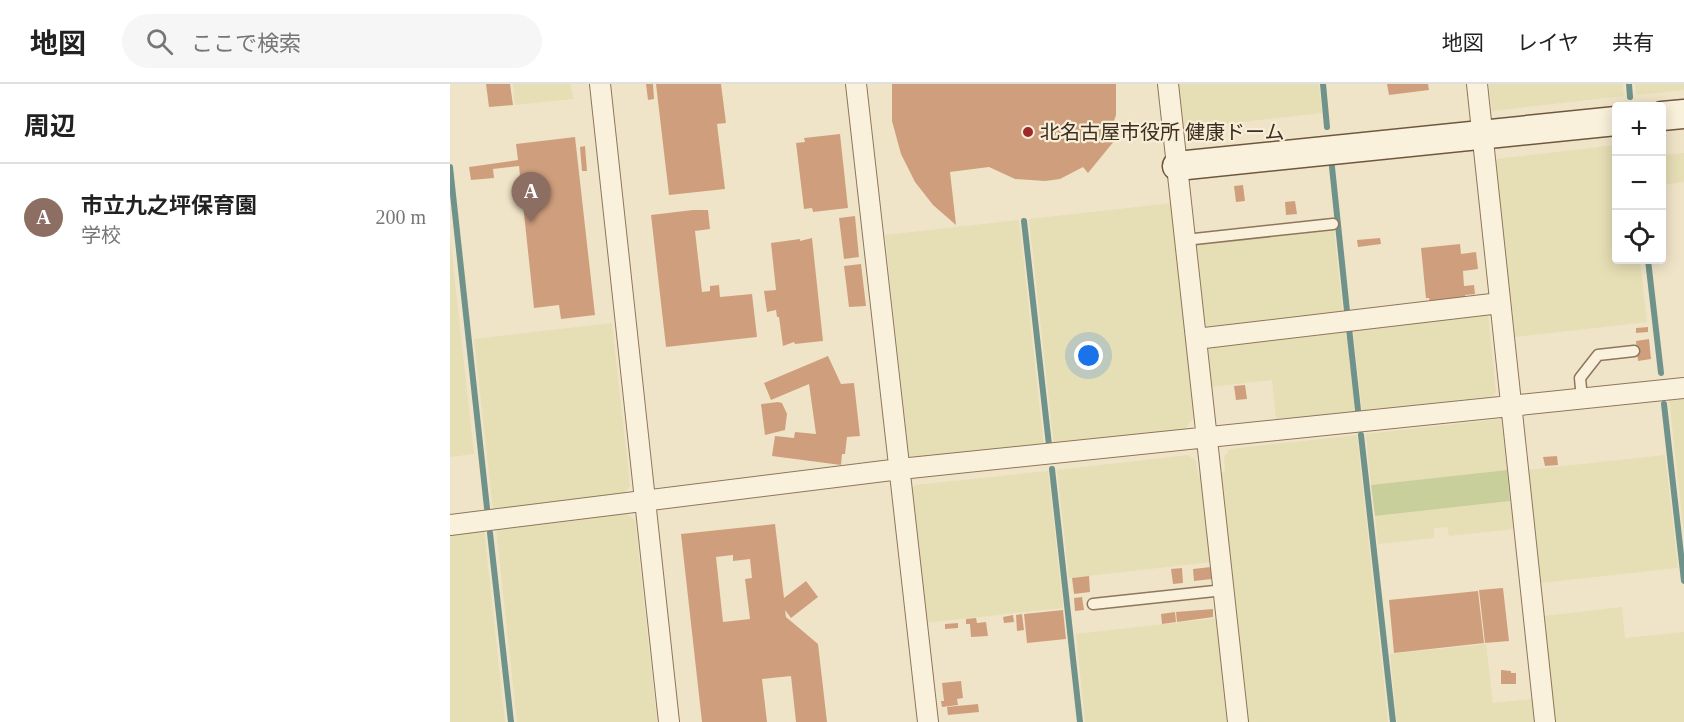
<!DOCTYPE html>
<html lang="ja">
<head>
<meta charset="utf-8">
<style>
	body { margin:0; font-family:"Times New Roman","Noto Sans JP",serif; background:#f6f6f6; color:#222 }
	.controls { position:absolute; right:18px; top:18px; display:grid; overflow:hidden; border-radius:6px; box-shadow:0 3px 15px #0003 }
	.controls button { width:54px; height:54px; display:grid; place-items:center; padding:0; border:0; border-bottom:2px solid #e0e0e0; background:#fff; color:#222; font:30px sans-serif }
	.you { position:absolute; left:639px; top:272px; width:21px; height:21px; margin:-15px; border:4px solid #fff; border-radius:50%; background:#1a73e8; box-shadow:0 0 0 9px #1a73e833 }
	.badge { display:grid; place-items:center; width:39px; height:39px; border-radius:50%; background:#9e2a2b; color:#fff; font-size:20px; font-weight:700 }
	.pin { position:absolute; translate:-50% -50px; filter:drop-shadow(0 2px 3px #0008) }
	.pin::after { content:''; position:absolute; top:32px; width:21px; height:18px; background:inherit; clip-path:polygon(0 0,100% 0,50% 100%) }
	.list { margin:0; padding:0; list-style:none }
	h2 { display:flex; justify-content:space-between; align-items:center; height:78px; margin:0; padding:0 24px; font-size:26px }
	h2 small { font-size:20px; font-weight:400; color:#767676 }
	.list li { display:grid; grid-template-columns:39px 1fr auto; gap:18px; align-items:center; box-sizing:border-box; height:108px; padding:0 24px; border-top:2px solid #e0e0e0 }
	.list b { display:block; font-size:22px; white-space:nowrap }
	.list p { margin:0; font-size:20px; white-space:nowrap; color:#767676 }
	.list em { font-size:20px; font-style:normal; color:#767676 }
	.icon { flex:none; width:33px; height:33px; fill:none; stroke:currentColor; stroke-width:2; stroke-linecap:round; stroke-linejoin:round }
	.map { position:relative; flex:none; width:1234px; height:638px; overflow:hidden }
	header { display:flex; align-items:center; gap:36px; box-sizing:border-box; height:84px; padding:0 30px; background:#fff; border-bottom:2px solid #e0e0e0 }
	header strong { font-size:28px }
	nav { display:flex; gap:33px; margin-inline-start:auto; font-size:21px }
	.search { width:420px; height:54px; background:#f6f6f6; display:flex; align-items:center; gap:15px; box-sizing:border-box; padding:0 21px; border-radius:33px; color:#767676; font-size:22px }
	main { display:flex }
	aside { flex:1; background:#fff }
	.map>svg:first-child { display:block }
	.farmland { fill:#e6deb5 }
	.green { fill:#c9cf9b }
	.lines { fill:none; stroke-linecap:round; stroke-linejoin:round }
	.stream { stroke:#6f938a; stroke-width:6 }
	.building { fill:#cf9f7d; fill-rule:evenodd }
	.lane-casing { stroke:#8d765c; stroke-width:13 }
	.street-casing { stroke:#8d765c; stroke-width:22 }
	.secondary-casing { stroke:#6f573f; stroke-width:31 }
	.lane { stroke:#faf1dc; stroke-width:10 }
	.street { stroke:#faf1dc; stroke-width:20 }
	.secondary { stroke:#faf1dc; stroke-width:28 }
	.poi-dot { fill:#9e2a2b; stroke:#f7eed8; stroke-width:2 }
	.labels { text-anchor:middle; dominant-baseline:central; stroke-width:4.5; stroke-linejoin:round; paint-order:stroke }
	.poi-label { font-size:20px; fill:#3d2e20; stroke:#f7eed8; text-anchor:start }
</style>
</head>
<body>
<header>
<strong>地図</strong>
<div class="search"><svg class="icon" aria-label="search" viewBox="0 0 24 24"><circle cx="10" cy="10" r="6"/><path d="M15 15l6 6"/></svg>ここで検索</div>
<nav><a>地図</a><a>レイヤ</a><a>共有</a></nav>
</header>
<main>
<aside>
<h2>周辺<small></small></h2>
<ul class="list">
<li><span class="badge" style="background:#8d6e63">A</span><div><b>市立九之坪保育園</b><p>学校</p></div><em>200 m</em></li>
</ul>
</aside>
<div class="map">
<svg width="1234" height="638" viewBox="0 0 1234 638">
	<rect width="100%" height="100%" fill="#f0e4c8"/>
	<path class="farmland" d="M63,0H121L123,15L65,21Z
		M727,0H869L872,29L738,44L732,40Z
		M1039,0H1173L1174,12L1042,27Z
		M1185,0H1234V6L1186,11Z
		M1166,61V176H1190L1197,238L1065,253L1045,75Z
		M1234,69V98L1212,101V71Z
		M722,119L745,332L734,347L604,362L579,135Z
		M569,136L594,363L466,377L459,372L435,151Z
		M884,146L893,230L755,245L745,161Z
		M0,152L24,370L0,373Z
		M1038,230L1046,308L1043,312L912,327L903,245Z
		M162,239L180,402L173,411L43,426L24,255Z
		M896,245L905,327L826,336L822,296L761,303L756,261Z
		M1234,313V450L1219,315Z
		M1051,335L1057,386L921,401L916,350Z
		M907,351L938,638H798L770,389L775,388L774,373L780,365Z
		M738,371L746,377L748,391H752L762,478L619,494L607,386Z
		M1215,371L1228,484L1090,499L1077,386Z
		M598,387L613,524L474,539L461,405L465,401Z
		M1060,417L1064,445L999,452L997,443L984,444V454L928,460L925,432Z
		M175,429L185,436L207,638H67L46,444Z
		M34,445L55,638H0V449Z
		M1172,523L1175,554L1234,548V638H1105L1093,532Z
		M768,534L780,638H635L626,550Z
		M1036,560L1043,619L1082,615L1085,638H947L940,570Z"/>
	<path class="green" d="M1057,386L1060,417L925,432L921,401Z"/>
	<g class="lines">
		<path class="stream" d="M873,0L877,43
			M1179,0L1180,13
			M0,83L37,424
			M882,83L897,227
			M574,137L599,361
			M1198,176L1211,289
			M899,244L908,326
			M1214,320L1234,497
			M911,351L943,638
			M602,385L630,638
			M40,449L61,638"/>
	</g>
	<path class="building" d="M36,0H60L63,21L39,23Z
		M196,0H203L204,15L198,16Z
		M206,0H271L276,39L267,40L275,105L219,111Z
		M442,0H666V31L659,52L665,56L638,89L633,83L610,95L595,97L565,95L539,83L500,88L506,141L483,121L465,98L451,70L442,37Z
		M937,0H978L979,6L939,11Z
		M390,50L398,124L363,128L362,124L354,125L346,59L355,58L354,54Z
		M125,53L145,231L111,235L109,221L84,224L69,82L43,85L44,94L21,96L19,83L68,76L66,60Z
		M135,62L137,87H132L130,63Z
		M793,101L795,117L786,118L784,102Z
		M845,117L847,130L836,131L835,118Z
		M243,126H258L260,145L245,147L252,208L260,207V202L269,201L270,213L302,210L307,253L216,263L201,131Z
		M405,132L409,173L394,175L389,134Z
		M362,154L373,257L345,260L344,258L333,262L329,233H327L326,226L317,228L314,207L326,206L321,159L350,155V157Z
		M930,154L931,160L908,163L907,156Z
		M1010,160L1011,170L1026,168L1028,185L1013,187L1014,202L1024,201L1025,210L1015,211L1016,214L980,218L979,214H976L971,164Z
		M411,180L416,222L399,223L394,182Z
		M1198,243V248L1186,249V244Z
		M1199,255L1201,275L1188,277L1186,257Z
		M378,272L391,300L404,299L410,352L397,353L395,370H392L391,381L322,372L325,352L344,354L345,348L366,350L359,300L321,316L314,299Z
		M795,301L797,315L786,316L784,302Z
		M328,318L332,319L337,330L335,346L315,351L311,320Z
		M1107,372L1108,381L1095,382L1093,373Z
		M325,440L334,514L356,497L368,513L341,534L335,526L336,533L368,560L377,638H346L341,592L312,595L317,638H252L231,450ZM283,471V477L300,475L302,494L295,495L300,535L273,538L266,473Z
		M761,483L762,495L744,497L743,485Z
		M732,484L733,499L723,500L721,485Z
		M639,492L640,508L624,510L622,494Z
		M1053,504L1059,557L1035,559L1029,506Z
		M1028,507L1034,559L944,569L939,516Z
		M632,513L634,526L625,527L624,514Z
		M763,525V533L727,538L726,528Z
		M613,526L616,555L577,559L574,530Z
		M725,528L726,538L712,540L711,530Z
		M572,530L574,546L567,547L566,531Z
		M563,531L564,538L554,539L553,533Z
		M526,534L527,539L536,538L538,552L521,553L520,540H516V535Z
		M508,539V544L495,545V540Z
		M1051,586L1061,587V589H1066V600H1051Z
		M511,597L513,614L507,615L508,621L492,623L491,617H494L492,599Z
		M528,620L529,628L498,631L497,623Z"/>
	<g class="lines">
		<defs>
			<path id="lane" d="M735,156L883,140
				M1132,315L1130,294L1148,271L1184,267
				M643,520L774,506"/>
			<path id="street" d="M150,0L219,638
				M406,0L478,638
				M718,0L788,638
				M1027,0L1095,638
				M746,255L1050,219
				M0,441L450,385L1234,304"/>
			<path id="secondary" d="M1212,32L1234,30
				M727,82L1166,37"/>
		</defs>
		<use href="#lane" class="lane-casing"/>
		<use href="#street" class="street-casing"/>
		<use href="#secondary" class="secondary-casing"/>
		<use href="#lane" class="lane"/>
		<use href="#street" class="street"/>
		<use href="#secondary" class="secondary"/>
	</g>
	<circle class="poi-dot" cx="578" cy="48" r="6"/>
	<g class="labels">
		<g class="poi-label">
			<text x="590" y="48">北名古屋市役所 健康ドーム</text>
		</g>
	</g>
</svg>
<div class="controls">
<button>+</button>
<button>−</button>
<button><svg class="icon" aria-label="locate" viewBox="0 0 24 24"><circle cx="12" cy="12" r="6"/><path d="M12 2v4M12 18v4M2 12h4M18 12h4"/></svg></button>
</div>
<div class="you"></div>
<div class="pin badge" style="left:81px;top:138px;background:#8d6e63">A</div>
</div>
</main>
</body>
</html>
